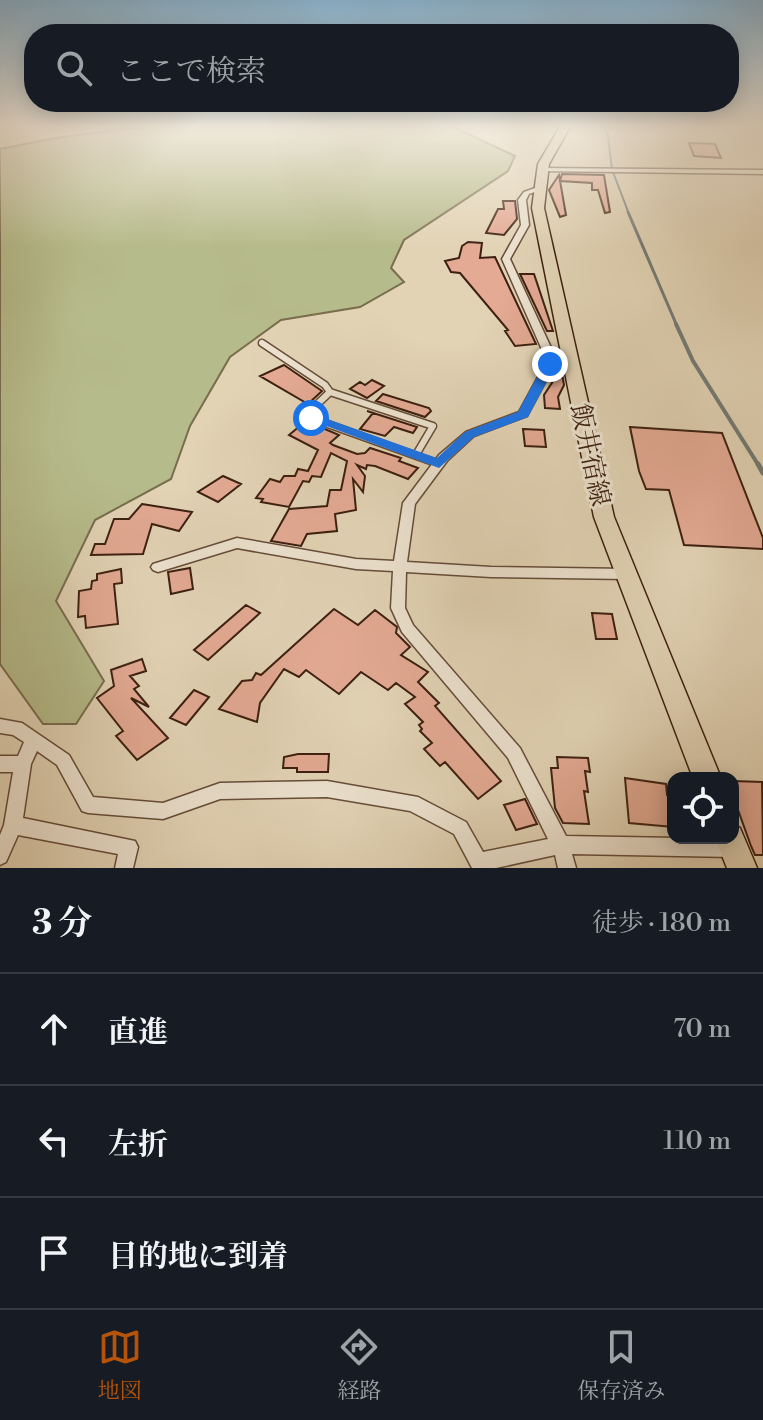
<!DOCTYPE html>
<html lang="ja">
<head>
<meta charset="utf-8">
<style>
	body { margin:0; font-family:"Libre Bodoni","Noto Serif JP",serif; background:#20242c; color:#f1f3f6 }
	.controls { position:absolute; right:24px; bottom:24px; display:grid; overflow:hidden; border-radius:16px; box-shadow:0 4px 20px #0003 }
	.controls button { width:72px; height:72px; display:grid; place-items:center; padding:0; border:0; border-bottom:2px solid #363941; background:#171b24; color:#f1f3f6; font:40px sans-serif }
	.stop { position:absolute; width:24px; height:24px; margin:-18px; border:6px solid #1a73e8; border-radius:50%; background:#fff }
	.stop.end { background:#1a73e8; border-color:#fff; box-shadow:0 2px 8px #0008 }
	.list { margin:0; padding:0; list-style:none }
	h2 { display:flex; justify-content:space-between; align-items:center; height:104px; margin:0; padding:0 32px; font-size:34px }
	h2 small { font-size:26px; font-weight:400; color:#9ea1a6 }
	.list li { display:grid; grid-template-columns:52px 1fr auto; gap:24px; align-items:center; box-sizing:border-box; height:112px; padding:0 32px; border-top:2px solid #363941 }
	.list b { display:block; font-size:30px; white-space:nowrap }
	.list em { font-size:26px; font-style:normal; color:#9ea1a6 }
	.icon { flex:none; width:44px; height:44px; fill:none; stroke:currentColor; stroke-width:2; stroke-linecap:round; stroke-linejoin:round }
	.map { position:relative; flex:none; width:763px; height:868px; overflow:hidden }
	.search { position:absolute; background:#171b24; box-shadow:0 4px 20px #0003; left:24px; right:24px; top:24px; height:88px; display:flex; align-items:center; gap:20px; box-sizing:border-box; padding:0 28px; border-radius:32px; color:#9ea1a6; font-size:30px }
	.sheet { height:440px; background:#171b24 }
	nav { display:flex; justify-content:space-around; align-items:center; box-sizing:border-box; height:112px; border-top:2px solid #363941; background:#171b24; font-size:22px; color:#9ea1a6 }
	nav a { display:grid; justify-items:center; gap:4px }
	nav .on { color:#b45309 }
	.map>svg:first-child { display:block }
	.green { fill:#b6bb8b; stroke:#796d4e; stroke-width:2 }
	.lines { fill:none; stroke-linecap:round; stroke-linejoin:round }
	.stream-far3 { stroke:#737a74; stroke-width:2 }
	.stream-far2 { stroke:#737a74; stroke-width:3 }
	.stream-far1 { stroke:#737a74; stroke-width:4 }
	.stream { stroke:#737a74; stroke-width:5 }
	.building { fill:#e4aa94; stroke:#3c1f10; stroke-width:2 }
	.service-casing { stroke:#664c39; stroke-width:9 }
	.minor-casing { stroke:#664c39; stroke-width:3 }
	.primary-casing { stroke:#3c1f10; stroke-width:3 }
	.service { stroke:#ece2cf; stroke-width:6 }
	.minor { fill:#ece2cf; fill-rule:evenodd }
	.primary { fill:#e2d3b5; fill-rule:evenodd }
	.route { fill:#1a73e8 }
	.labels { text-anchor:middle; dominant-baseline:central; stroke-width:6; stroke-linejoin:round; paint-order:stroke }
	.street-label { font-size:26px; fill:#3c1f10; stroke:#ece2cf }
</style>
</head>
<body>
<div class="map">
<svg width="763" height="868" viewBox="0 0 763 868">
	<rect width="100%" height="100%" fill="#e2d3b5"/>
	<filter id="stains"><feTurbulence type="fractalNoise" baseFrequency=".0025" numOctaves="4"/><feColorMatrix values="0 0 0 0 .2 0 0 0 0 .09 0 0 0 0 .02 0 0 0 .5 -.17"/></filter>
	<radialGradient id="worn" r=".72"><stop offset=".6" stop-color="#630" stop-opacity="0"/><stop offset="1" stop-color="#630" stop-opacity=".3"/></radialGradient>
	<path class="green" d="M159,125H449L515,156L508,171L404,240L391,268L404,282L360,307L281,320L230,357L190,426L171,479L95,520L56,601L104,681L76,724H43L0,664V149L55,138Z"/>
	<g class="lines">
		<path class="stream-far3" d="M602,125L608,135L612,170
			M613,172L629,214"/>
		<path class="stream-far2" d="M628,212L677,326"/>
		<path class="stream-far1" d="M676,324L693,361L759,466"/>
		<path class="stream" d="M758,464L763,473"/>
	</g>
	<path class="building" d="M689,143L715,144L721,158L694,156Z
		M562,174L604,175L610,212L605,213L598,190H592V183L560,181Z
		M559,175L566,215L560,217L549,190Z
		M503,201H515L517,219L504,235L486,233L498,209H504Z
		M468,242L482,243L480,258L495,257L536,344L515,346L505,331L508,330L460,273L451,272L445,261L459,258L462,246Z
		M520,274H534L553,331H547Z
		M284,365L322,391L308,404L260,376Z
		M561,369L564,385L558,397L560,409L545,408L544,395Z
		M372,380L384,386L367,398L350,389L360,382L365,385Z
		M383,394L429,408L431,411L425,417L376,401Z
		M367,411L417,427L413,433L394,427L385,436L360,429L373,413Z
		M306,421L339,435L330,443L333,445L357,454L365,453L370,448L401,458L399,461L418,468L408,479L375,466L367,465L366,469L357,465L365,476L363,492L353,479L356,510L335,514L337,531L307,534L301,546L271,541L289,509L327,506L330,490H341L347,461L331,453L321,477L312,476L309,482L303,481L289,507L261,502L263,499L256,498L270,479L280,482L284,476H295L298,469L308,471L318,450L289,435Z
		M630,427L722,433L763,538V549L684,545L669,490L646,489L639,471Z
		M523,429L544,430L546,447L525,446Z
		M223,476L241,484L218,502L198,492Z
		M142,504L192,512L179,531L152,524L143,554L91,555L95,544H105L114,519H129Z
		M190,568L193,589L171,594L168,572Z
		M121,569L122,583L114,584L118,624L86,628L85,616L78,617L79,591L91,589L92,581L97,580V574Z
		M246,605L260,613L208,660L194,650Z
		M334,609L358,625L375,610L397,627L396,633L410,647L401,655L428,672L418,682L439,703L435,706L501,781L478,799L445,762L440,766L424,749L432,743L420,731L422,729L419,725L423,722L405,704L415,697L396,683L388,690L361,672L339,694L306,670L299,677L284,669L260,703L257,722L219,709L242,681L252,680L256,673L261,675Z
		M592,613L612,614L617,639H596Z
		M142,659L146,671L130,676L139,686L134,689L149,707L131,698L168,738L137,760L116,736L123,731L97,698L114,686L111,670Z
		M194,690L209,697L186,725L170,718Z
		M298,754H329L328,772H297V768H283L284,757Z
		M557,757L588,758L590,772L585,771L588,792L584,791L589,824L563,823L555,808L551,768H558Z
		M625,778L666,784L667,795H671L673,803V827L629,823Z
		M733,781L762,782L763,855H755L751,846L733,796Z
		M525,799L537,824L516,830L504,805Z"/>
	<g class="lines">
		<defs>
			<path id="service" d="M262,343L325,385L330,392
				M417,453L433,426L330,392L310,411L311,418L439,464"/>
			<path id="minor" d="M538,168L763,170V174L540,171L538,170Z
				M538,187L540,188V190L529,194L526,200L529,225L510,259L553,352L555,364L527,416L474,436L447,461L415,504L407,562L491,567L627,569L632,571L634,574L632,577L627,579L491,577L406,572L405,608L413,625L520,748L566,836L733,839L739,842L742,848L739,854L733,857L572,854L576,868H558L555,855L496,868H472L454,834L410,811L327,797L220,799L163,819L88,813L82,811L57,765L37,751L31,764L23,818L135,841L138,847L133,868H115L118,854L18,835L6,862L0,865V835L4,825L13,772H0V756H18L24,742L13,735L0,733V719L22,723L69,755L93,797L163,803L220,783L327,781L418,797L466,822L483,852L548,839L508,758L402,632L391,608L393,571L356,569L237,548L158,572L153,570L151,567L153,564L237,538L356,559L394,561L403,503L439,455L466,432L519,412L545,364L543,352L502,259L521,225L518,200L524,192Z"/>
			<path id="primary" d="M561,125H571L549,164L544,208L614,517L721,778H693L594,517L532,208L538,164Z
				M733,825L740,828L757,868H727L715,838H733Z"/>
		</defs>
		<use href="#service" class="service-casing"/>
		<use href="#minor" class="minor-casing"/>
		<use href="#primary" class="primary-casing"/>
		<use href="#service" class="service"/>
		<use href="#minor" class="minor"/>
		<use href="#primary" class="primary"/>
	</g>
	<linearGradient id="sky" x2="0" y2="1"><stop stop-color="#88b5d4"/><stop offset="0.51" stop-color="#f2ebde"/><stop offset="1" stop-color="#f2ebde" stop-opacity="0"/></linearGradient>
	<rect width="763" height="247" fill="url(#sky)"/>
	<path class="route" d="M550,360L556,364L528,417L474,437L439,468L305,418L316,415L437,458L465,432L518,412L544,364Z"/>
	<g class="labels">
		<g class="street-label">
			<text transform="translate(590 455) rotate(78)">飯井宿線</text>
		</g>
	</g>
	<rect width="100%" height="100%" filter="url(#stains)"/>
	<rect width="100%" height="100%" fill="url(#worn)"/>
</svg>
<div class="controls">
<button><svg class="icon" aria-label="locate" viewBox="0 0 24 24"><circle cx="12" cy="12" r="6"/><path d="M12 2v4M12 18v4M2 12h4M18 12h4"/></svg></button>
</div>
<div class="stop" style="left:311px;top:418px"></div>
<div class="stop end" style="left:550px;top:364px"></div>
<div class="search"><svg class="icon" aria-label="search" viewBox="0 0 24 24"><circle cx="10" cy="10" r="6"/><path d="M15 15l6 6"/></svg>ここで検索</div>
</div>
<section class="sheet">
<h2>3 分<small>徒歩 · 180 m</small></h2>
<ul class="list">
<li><svg class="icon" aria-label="ahead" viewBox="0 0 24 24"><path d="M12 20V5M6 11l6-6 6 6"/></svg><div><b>直進</b></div><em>70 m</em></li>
<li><svg class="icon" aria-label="left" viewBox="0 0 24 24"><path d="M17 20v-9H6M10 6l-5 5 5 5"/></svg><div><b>左折</b></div><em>110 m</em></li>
<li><svg class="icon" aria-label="arrive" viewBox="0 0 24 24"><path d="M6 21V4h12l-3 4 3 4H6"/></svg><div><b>目的地に到着</b></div></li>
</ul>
</section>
<nav>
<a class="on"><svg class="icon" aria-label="map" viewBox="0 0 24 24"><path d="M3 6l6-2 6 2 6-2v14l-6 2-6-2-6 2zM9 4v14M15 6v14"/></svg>地図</a>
<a><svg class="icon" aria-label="directions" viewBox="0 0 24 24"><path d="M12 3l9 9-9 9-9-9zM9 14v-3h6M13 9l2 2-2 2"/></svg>経路</a>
<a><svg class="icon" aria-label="saved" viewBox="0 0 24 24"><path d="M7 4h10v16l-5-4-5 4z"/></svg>保存済み</a>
</nav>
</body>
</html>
